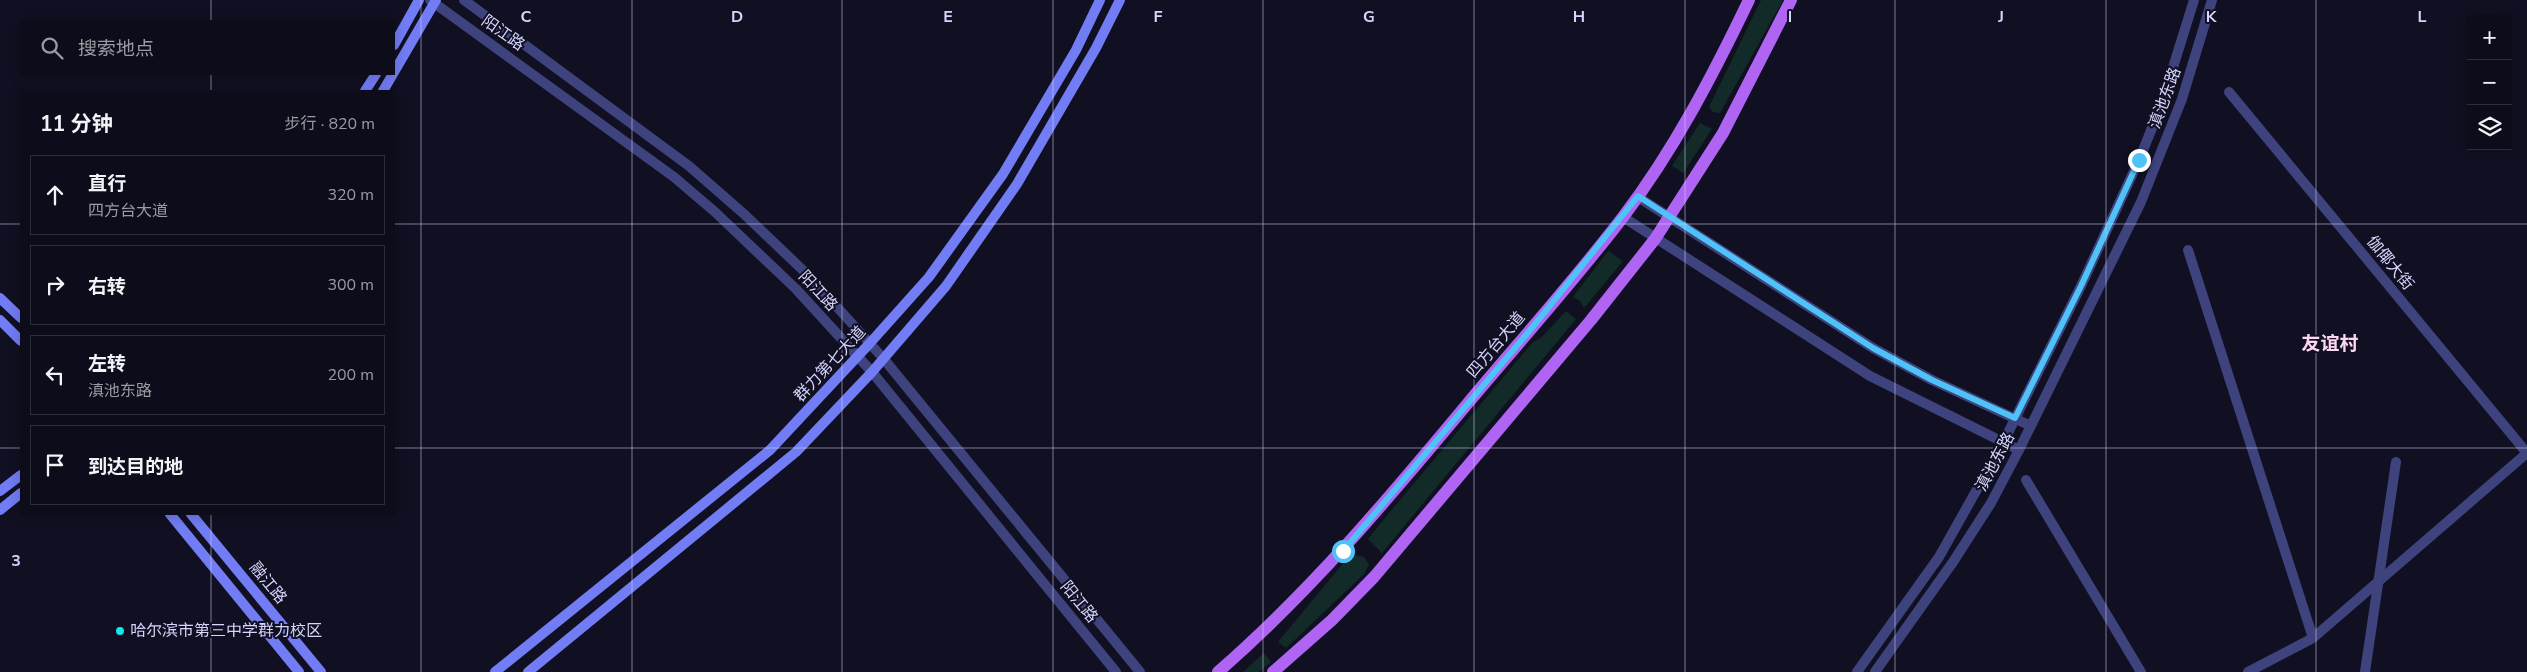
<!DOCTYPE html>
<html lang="zh">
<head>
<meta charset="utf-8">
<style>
	body { margin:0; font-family:"Nunito Sans","Noto Sans SC",sans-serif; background:#161523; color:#f1f3f6 }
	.controls { position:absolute; right:15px; top:15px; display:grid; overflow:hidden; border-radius:0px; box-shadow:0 2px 12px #0003 }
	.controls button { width:45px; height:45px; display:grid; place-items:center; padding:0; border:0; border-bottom:1px solid #2d2c39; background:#0d0c1a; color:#f1f3f6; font:25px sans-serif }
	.stop { position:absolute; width:15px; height:15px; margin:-11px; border:4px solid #4fc3f7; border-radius:50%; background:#fff }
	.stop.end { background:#4fc3f7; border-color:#fff; box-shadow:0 1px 5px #0008 }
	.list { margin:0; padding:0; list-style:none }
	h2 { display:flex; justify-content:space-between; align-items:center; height:65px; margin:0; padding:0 20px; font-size:21px }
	h2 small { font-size:16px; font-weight:400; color:#9a9ba2 }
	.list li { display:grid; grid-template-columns:32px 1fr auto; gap:15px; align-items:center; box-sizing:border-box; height:80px; margin:0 10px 10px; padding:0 10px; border:1px solid #2d2c39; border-radius:0px }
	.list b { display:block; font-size:19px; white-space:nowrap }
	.list p { margin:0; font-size:16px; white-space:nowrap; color:#9a9ba2 }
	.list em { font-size:16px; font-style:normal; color:#9a9ba2 }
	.icon { flex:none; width:28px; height:28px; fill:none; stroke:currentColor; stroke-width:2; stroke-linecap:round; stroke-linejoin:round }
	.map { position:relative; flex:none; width:2527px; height:672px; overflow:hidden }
	.search { position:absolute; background:#0d0c1a; box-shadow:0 2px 12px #0003; left:20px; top:20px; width:375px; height:55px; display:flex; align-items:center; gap:12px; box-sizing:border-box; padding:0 18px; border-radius:0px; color:#9a9ba2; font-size:19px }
	.panel { position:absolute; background:#0d0c1a; box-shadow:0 2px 12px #0003; left:20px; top:90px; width:375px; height:425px; border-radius:0px }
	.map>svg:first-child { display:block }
	.green { fill:#132b28 }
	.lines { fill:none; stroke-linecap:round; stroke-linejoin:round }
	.minor { stroke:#3e427d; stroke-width:10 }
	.tertiary { stroke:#3e427d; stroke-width:10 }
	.secondary { stroke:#727cf4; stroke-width:10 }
	.primary { stroke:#af64f3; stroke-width:12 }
	.route { stroke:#4fc3f7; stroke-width:6 }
	.grid { fill:none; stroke:#d4d4fc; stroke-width:1; stroke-opacity:0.55 }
	.poi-dot { fill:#12e8e9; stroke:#111022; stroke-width:2 }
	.labels { text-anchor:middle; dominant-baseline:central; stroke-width:4; stroke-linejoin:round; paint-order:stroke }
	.street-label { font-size:16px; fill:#d4d4fc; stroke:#111022 }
	.poi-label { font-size:16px; fill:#d4d4fc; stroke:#111022; text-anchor:start }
	.quarter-label { font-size:19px; font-weight:bold; fill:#fcd6f2; stroke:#111022 }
	.grid-label { font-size:16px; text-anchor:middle; font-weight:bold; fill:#d4d4fc; stroke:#111022; stroke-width:4; stroke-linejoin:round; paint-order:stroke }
</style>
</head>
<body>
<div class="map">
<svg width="2527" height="672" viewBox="0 0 2527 672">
	<rect width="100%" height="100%" fill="#111022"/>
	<path class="green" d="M1761,0H1783L1720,113L1713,112L1709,107Z
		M1700,123L1712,129L1683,173L1672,166Z
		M1608,251L1623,261L1584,308L1580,301L1573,297Z
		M1566,311L1576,319L1382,553L1368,539L1384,519L1533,342L1541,338Z
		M1354,555L1364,557L1369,565L1364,574L1286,648L1278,642L1345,561Z
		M1264,653L1271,662L1259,672H1243Z"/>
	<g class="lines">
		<path class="minor" d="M2229,92L2527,453
			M2188,250L2313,638
			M2026,480L2141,672
			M2248,672L2313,638L2527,453"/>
		<path class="tertiary" d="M430,0L674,177L715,212L796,289L872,372L1116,672
			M464,0L689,166L744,214L809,276L883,358L1140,672
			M1638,197L1873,348L1932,380L2031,426
			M1623,217L1870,376L2019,450
			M1857,672L1939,557L2003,443L2081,286L2139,160L2161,106L2194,0
			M1875,672L1953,562L1991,503L2019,450L2141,202L2182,99L2212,0
			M2365,672L2396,462"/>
		<path class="secondary" d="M394,45L419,0
			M365,91L376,74
			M383,91L436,0
			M0,298L21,318
			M0,320L21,341
			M0,491L21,475
			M0,510L21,493
			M170,514L299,672
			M191,514L321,672
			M495,672L770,450L870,343L929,277L1003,174L1076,50L1100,0
			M528,672L796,452L872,372L946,286L1017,184L1096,48L1120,0"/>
		<path class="primary" d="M1218,672C1311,591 1389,498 1468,403C1520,341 1574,281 1623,217C1674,150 1713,75 1749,0
			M1273,672L1332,620L1374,577L1591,320L1655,239L1723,133L1791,0"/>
	</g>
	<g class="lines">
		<path class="route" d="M1343,551L1531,329L1638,196L1873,348L1932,380L2015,418L2081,286L2139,160"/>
	</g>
	<path class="grid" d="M211,0V21M421,0V672M632,0V672M842,0V672M1053,0V672M1263,0V672M1474,0V672M1685,0V672M1895,0V672M2106,0V672M2316,0V672M211,74V91M0,224H21M394,224H2527M0,448H21M394,448H2527M211,514V672"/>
	<circle class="poi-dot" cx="120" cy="631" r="5"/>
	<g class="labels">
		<g class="street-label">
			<text transform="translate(503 33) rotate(35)">阳江路</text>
			<text transform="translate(2165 98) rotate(-70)">滇池东路</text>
			<text transform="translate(2390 263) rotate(51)">伽倻大街</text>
			<text transform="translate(818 291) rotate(47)">阳江路</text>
			<text transform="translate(1496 345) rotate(-50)">四方台大道</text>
			<text transform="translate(830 364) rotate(-47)">群力第七大道</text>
			<text transform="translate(1995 462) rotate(-62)">滇池东路</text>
			<text transform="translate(268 583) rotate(51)">融江路</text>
			<text transform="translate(1079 602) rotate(51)">阳江路</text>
		</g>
		<g class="poi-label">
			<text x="130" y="631">哈尔滨市第三中学群力校区</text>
		</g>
		<g class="quarter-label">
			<text x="2330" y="344">友谊村</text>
		</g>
	</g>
	<g class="grid-label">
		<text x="526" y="22">C</text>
		<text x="737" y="22">D</text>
		<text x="948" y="22">E</text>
		<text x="1158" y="22">F</text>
		<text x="1369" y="22">G</text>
		<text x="1579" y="22">H</text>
		<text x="1790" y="22">I</text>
		<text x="2001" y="22">J</text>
		<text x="2211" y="22">K</text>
		<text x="2422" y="22">L</text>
		<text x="16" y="566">3</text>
	</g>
</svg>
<div class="controls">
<button>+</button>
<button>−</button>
<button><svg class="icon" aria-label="layers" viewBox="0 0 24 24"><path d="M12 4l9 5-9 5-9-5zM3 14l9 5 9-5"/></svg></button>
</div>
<div class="stop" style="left:1343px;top:551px"></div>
<div class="stop end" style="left:2139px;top:160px"></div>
<div class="search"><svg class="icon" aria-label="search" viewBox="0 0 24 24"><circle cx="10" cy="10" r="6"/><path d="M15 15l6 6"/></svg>搜索地点</div>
<section class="panel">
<h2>11 分钟<small>步行 · 820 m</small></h2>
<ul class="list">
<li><svg class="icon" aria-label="ahead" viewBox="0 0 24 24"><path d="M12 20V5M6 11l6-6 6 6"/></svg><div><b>直行</b><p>四方台大道</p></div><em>320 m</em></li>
<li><svg class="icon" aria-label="right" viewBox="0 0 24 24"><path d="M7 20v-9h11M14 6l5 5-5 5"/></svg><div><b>右转</b></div><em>300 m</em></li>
<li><svg class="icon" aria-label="left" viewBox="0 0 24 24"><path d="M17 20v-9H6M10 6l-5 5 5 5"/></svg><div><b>左转</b><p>滇池东路</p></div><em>200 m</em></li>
<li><svg class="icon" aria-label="arrive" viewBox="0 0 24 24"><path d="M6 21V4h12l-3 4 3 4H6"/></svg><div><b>到达目的地</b></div></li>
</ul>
</section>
</div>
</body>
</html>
